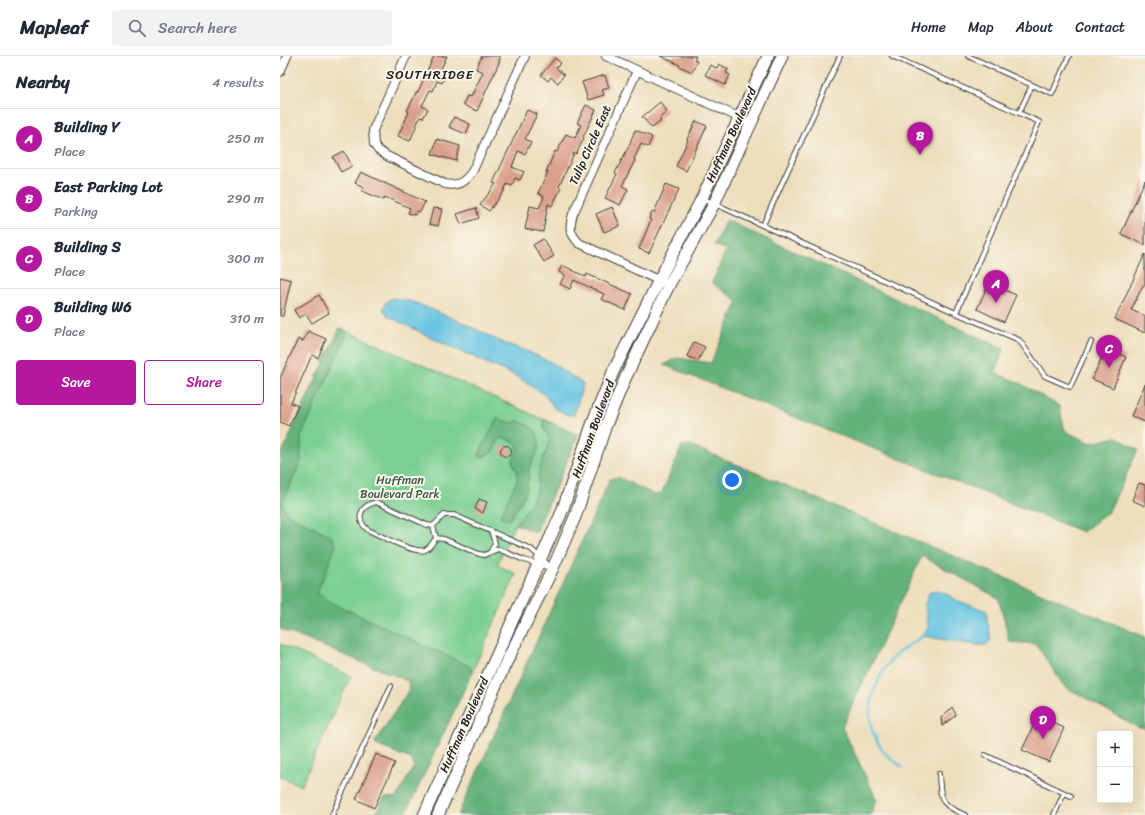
<!DOCTYPE html>
<html lang="en">
<head>
<meta charset="utf-8">
<style>
	body { margin:0; font-family:Sriracha,sans-serif; background:#f2f2f3; color:#1f2937 }
	.controls { position:absolute; right:12px; bottom:12px; display:grid; overflow:hidden; border-radius:4px; box-shadow:0 4px 16px #0002 }
	.controls button { width:36px; height:36px; display:grid; place-items:center; padding:0; border:0; border-bottom:1px solid #e0e1e3; background:#fff; color:#1f2937; font:20px sans-serif }
	.you { position:absolute; left:452px; top:424px; width:14px; height:14px; margin:-10px; border:3px solid #fff; border-radius:50%; background:#1a73e8; box-shadow:0 0 0 6px #1a73e833 }
	.badge { display:grid; place-items:center; width:26px; height:26px; border-radius:50%; background:#b5179e; color:#fff; font-size:13px; font-weight:700 }
	.pin { position:absolute; translate:-50% -33px; filter:drop-shadow(0 1px 2px #0008) }
	.pin::after { content:''; position:absolute; top:21px; width:14px; height:12px; background:inherit; clip-path:polygon(0 0,100% 0,50% 100%) }
	.list { margin:0; padding:0; list-style:none }
	h2 { display:flex; justify-content:space-between; align-items:center; height:52px; margin:0; padding:0 16px; font-size:17px }
	h2 small { font-size:13px; font-weight:400; color:#747a83 }
	.list li { display:grid; grid-template-columns:26px 1fr auto; gap:12px; align-items:center; box-sizing:border-box; height:60px; padding:0 16px; border-top:1px solid #e0e1e3 }
	.list b { display:block; font-size:15px; white-space:nowrap }
	.list p { margin:0; font-size:13px; white-space:nowrap; color:#747a83 }
	.list em { font-size:13px; font-style:normal; color:#747a83 }
	.actions { display:flex; gap:8px; padding:12px 16px }
	.actions a { flex:1; padding:9px 0; border:1px solid #b5179e; border-radius:4px; text-align:center; font-size:14px; color:#b5179e }
	.actions .main { background:#b5179e; color:#fff }
	.icon { flex:none; width:22px; height:22px; fill:none; stroke:currentColor; stroke-width:2; stroke-linecap:round; stroke-linejoin:round }
	.map { position:relative; flex:none; width:865px; height:759px; overflow:hidden }
	header { display:flex; align-items:center; gap:24px; box-sizing:border-box; height:56px; padding:0 20px; background:#fff; border-bottom:1px solid #e0e1e3 }
	header strong { font-size:19px }
	nav { display:flex; gap:22px; margin-inline-start:auto; font-size:14px }
	.search { width:280px; height:36px; background:#f2f2f3; display:flex; align-items:center; gap:10px; box-sizing:border-box; padding:0 14px; border-radius:4px; color:#747a83; font-size:15px }
	main { display:flex }
	aside { flex:1; background:#fff }
	.map>svg:first-child { display:block }
	.green { fill:#7acf92; stroke:#4b7657 }
	.forest { fill:#63b27c; stroke:#40674c }
	.water { fill:#63c3e1; stroke:#40707e }
	.lines { fill:none; stroke-linecap:round; stroke-linejoin:round }
	.stream { stroke:#63c3e1; stroke-width:2.5 }
	.building { fill:#dba08c }
	.lane-casing { stroke:#3b3934; stroke-width:6 }
	.street-casing { stroke:#3b3934; stroke-width:10 }
	.secondary-casing { stroke:#3b3934; stroke-width:13 }
	.lane { stroke:#fff; stroke-width:4 }
	.street { stroke:#fff; stroke-width:8 }
	.secondary { stroke:#fff; stroke-width:11 }
	.labels { text-anchor:middle; dominant-baseline:central; stroke-width:4; stroke-linejoin:round; paint-order:stroke }
	.street-label { font-size:12px; fill:#1c1c1c; stroke:#fbf7ec }
	.park-label { font-size:12px; fill:#3d5b45; stroke:#fbf7ec }
	.neighbourhood-label { font-size:13px; letter-spacing:1px; fill:#1c1c1c; stroke:#fbf7ec }
</style>
</head>
<body>
<header>
<strong>Mapleaf</strong>
<div class="search"><svg class="icon" aria-label="search" viewBox="0 0 24 24"><circle cx="10" cy="10" r="6"/><path d="M15 15l6 6"/></svg>Search here</div>
<nav><a>Home</a><a>Map</a><a>About</a><a>Contact</a></nav>
</header>
<main>
<aside>
<h2>Nearby<small>4 results</small></h2>
<ul class="list">
<li><span class="badge">A</span><div><b>Building Y</b><p>Place</p></div><em>250 m</em></li>
<li><span class="badge">B</span><div><b>East Parking Lot</b><p>Parking</p></div><em>290 m</em></li>
<li><span class="badge">C</span><div><b>Building S</b><p>Place</p></div><em>300 m</em></li>
<li><span class="badge">D</span><div><b>Building W6</b><p>Place</p></div><em>310 m</em></li>
</ul>
<div class="actions"><a class="main">Save</a><a>Share</a></div>
</aside>
<div class="map">
<svg width="865" height="759" viewBox="0 0 865 759">
	<rect width="100%" height="100%" fill="#fbf7ec"/>
	<filter id="ink" filterUnits="userSpaceOnUse"><feTurbulence type="fractalNoise" baseFrequency=".025" numOctaves="2"/><feDisplacementMap in="SourceGraphic" scale="8" xChannelSelector="R" yChannelSelector="G"/><feConvolveMatrix kernelMatrix="1 2 1 2 8 2 1 2 1" color-interpolation-filters="sRGB"/></filter>
	<filter id="wash" filterUnits="userSpaceOnUse"><feTurbulence type="fractalNoise" baseFrequency=".012" numOctaves="4" result="noise"/><feDisplacementMap in="SourceGraphic" scale="16" xChannelSelector="R" yChannelSelector="G"/><feGaussianBlur stdDeviation="0.9" result="paint"/><feColorMatrix in="noise" values="0 0 0 0 0 0 0 0 0 0 0 0 0 0 0 0 0 1.4 0 .05"/><feComposite in="paint" operator="in"/></filter>
	<g filter="url(#wash)">
		<rect width="100%" height="100%" fill="#eddebb"/>
		<path class="green" d="M60,272L298,379L256,476L235,468L217,509L236,518L192,617L0,526V401Z
			M0,588L71,620L21,730L0,720Z"/>
		<path class="forest" d="M446,164L724,293L715,317L740,327L779,350L785,375L811,387L837,381L858,394L829,455L803,476L384,309L397,302L431,307L458,245L432,227L446,194L434,189Z
			M60,272L67,278L21,381V405L2,447L7,458L50,479L56,490L37,537L50,546L189,610L192,617L125,759H97V755L104,742L117,741L134,710L131,703L96,689L95,686L129,634L128,625L0,573V401Z
			M217,363L233,367L238,365C252,370 262,376 258,394C256,399 253,403 251,408C248,415 249,424 247,432C244,444 235,454 229,464L220,460L237,424V415L232,406L238,393L237,388L225,382L219,383L213,396L202,401L198,400Z
			M264,363L298,379L256,476L236,468L250,449L257,434L259,415L270,384L263,370Z
			M410,389L865,581V673L857,671L784,630L756,588L729,586L724,562L718,542L642,500L562,671L597,744L590,759H178L330,423L338,421L375,439L382,437L402,390Z"/>
		<path class="water" d="M112,242L133,246L184,267L223,287L247,295L272,307L303,328L294,359H288L274,352L265,339L238,321L160,286L108,260L103,253L106,246Z
			M655,534L665,537L678,545L707,555C706,566 711,574 711,584L706,589H695L643,580L648,572L645,548L649,537Z"/>
		<g class="lines">
			<path class="stream" d="M622,711C616,706 608,701 603,695C597,686 591,674 590,664C588,645 599,618 611,604C619,594 632,587 643,580"/>
		</g>
		<g id="blocks">
			<path class="building" d="M154,0H167L160,15L166,18L162,27L157,25L153,35L150,34L142,50L148,53L143,62L140,61L130,85L118,80L129,56L127,55L137,35L138,36Z
				M202,0H220L219,7L197,55L183,49L187,40L191,41L203,16L196,13Z
				M380,0H416L414,4L417,5L412,16L399,10L400,9Z
				M275,2L281,7L276,12L284,19L278,27L271,21L268,25L261,19Z
				M439,8L448,13L446,17L450,19L445,29L425,19L430,9L437,12Z
				M325,19L329,32L322,34L324,39L308,44L302,26Z
				M380,46L387,55L379,63L381,65L372,72L362,61Z
				M306,49L316,54L303,81L304,82L296,98L294,97L279,131L281,132L272,150L268,148L263,176L245,173L250,150L259,152L264,141L258,137L268,116H266L275,95L277,96L286,78L295,82L301,69L297,67Z
				M247,54L257,58L245,83L251,86L245,98L238,95L232,111L244,116L240,124L235,122L232,130L227,128L223,137L209,155L200,149L216,128L213,127Z
				M174,61L190,68L186,78L169,71Z
				M416,65L427,70L406,115L396,110L408,84L407,83Z
				M355,74L372,81L368,91L361,88L354,103L355,104L342,130L348,133L340,149L325,142L337,118L335,117L348,92Z
				M157,83L180,90L176,105L152,98Z
				M64,95L72,110L61,116L53,101Z
				M81,116L145,146L140,156L137,155L135,159L128,157L130,152L105,141L104,144L82,135L84,131L75,127Z
				M865,124V189L841,178Z
				M386,128L399,133L369,197L359,193L371,164L369,163L372,156L374,157Z
				M332,151L340,170L324,176L316,158Z
				M153,152L162,153L158,170L149,168Z
				M196,152L199,162L181,168L177,158Z
				M263,183L274,200L264,206L253,189Z
				M865,198V230L863,229L851,254L865,260V277L835,263Z
				M282,209L306,221L307,218L352,238L345,254L321,243L324,238L294,224L290,233L280,228L285,219L279,216Z
				M0,221L11,224L3,260H0Z
				M709,227L736,239L724,266L697,253Z
				M39,239L49,257L32,267L26,258L19,262L14,254Z
				M28,275L46,283L38,302L32,299L11,347L18,350L9,370L0,366V322L18,283L23,285Z
				M414,286L425,291L418,305L407,300Z
				M826,292L846,301L833,332L812,323Z
				M865,328V366L851,360Z
				M220.5 395a5.5 5.5 0 1 1 11 0a5.5 5.5 0 1 1-11 0Z
				M859,427L865,429V450L852,444Z
				M199,443L207,446L203,457L195,453Z
				M672,651L676,659L662,670L661,662Z
				M758,660L784,672L769,706L742,694Z
				M96,698L115,707L94,752L76,743Z"/>
		</g>
	</g>
	<g filter="url(#ink)">
		<use href="#blocks" fill-opacity="0" stroke="#3b3934" stroke-width="1"/>
		<g class="lines">
			<defs>
				<path id="lane" d="M688,0L772,38L789,0
					M739,57L752,29
					M422,142L676,257L759,66L612,0
					M483,169L560,0
					M676,257L739,284L765,320L790,331L811,286
					M96,446L147,469L153,470L156,482C153,486 150,492 145,494C134,498 100,479 88,474C75,463 80,450 96,446Z
					M153,470L164,459H174L251,493L272,512
					M156,482L164,483L199,498L204,499L218,493L244,504L270,512
					M211,495L215,487L211,475
					M705,699L791,740
					M659,718C661,744 659,748 685,759
					M52,759L111,630
					M774,759L784,737"/>
				<path id="street" d="M126,0L93,74L94,88L98,94L107,100L165,128C178,131 186,125 193,114L245,0
					M326,0L471,67
					M357,15L293,158C289,172 289,176 299,187L382,226
					M0,16L7,0"/>
				<path id="secondary" d="M144,759L281,458L314,363L333,316L379,224L422,142L488,0
					M158,759L224,611L273,512L295,461L326,369L345,323L389,229L434,148L502,0"/>
			</defs>
			<use href="#lane" class="lane-casing"/>
			<use href="#street" class="street-casing"/>
			<use href="#secondary" class="secondary-casing"/>
			<use href="#lane" class="lane"/>
			<use href="#street" class="street"/>
			<use href="#secondary" class="secondary"/>
		</g>
	</g>
	<g class="labels">
		<g class="street-label">
			<text transform="translate(451 79) rotate(-65)">Huffman Boulevard</text>
			<text transform="translate(310 89) rotate(-66)">Tulip Circle East</text>
			<text transform="translate(313 373) rotate(-70)">Huffman Boulevard</text>
			<text transform="translate(184 669) rotate(-66)">Huffman Boulevard</text>
		</g>
		<g class="park-label">
			<text x="120" y="424">Huffman<tspan x="120" dy="14">Boulevard Park</tspan></text>
		</g>
		<g class="neighbourhood-label">
			<text x="150" y="18">SOUTHRIDGE</text>
		</g>
	</g>
</svg>
<div class="controls">
<button>+</button>
<button>−</button>
</div>
<div class="you"></div>
<div class="pin badge" style="left:716px;top:247px">A</div>
<div class="pin badge" style="left:640px;top:99px">B</div>
<div class="pin badge" style="left:829px;top:312px">C</div>
<div class="pin badge" style="left:763px;top:683px">D</div>
</div>
</main>
</body>
</html>
